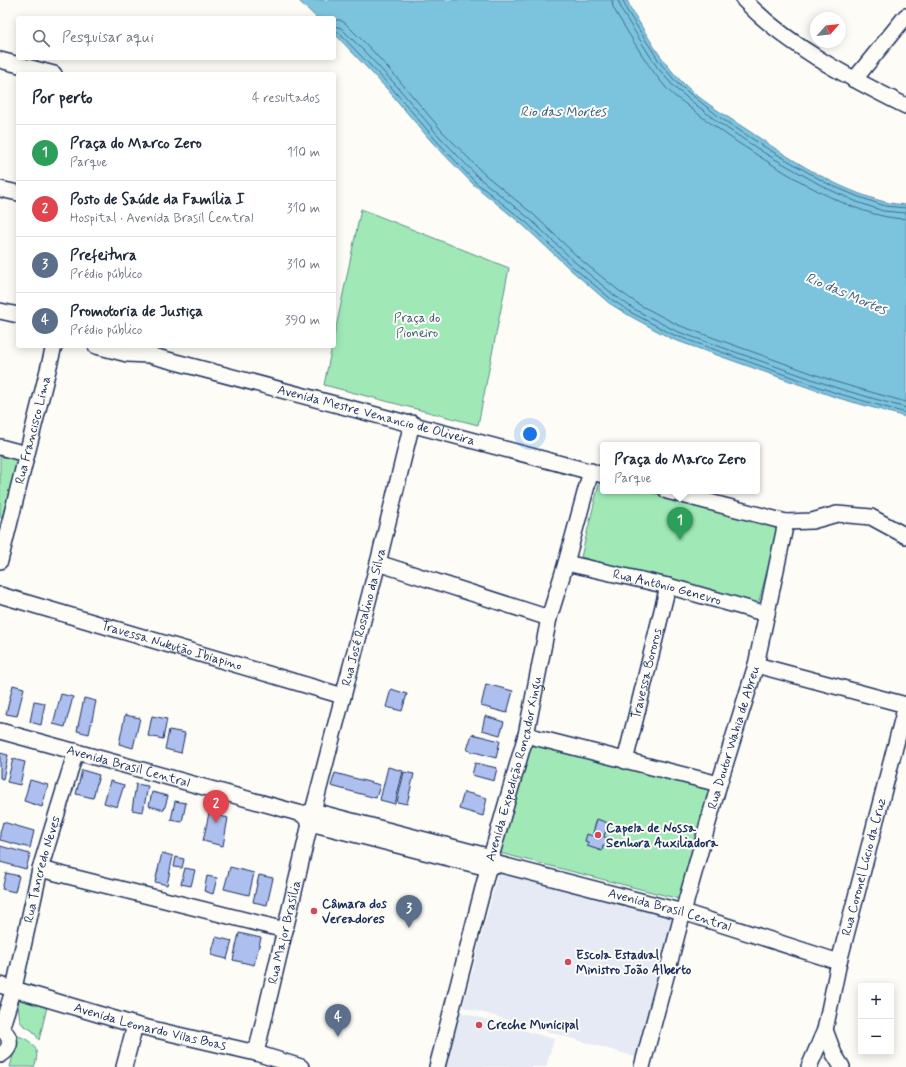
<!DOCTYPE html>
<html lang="pt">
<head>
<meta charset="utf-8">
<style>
	body { margin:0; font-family:Mynerve,sans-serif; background:#f2f2f3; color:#1f2937 }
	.controls { position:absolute; right:12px; bottom:12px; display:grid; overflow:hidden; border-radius:4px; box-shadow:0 2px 10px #0003 }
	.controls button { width:36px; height:36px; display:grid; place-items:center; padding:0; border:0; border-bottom:1px solid #e0e1e3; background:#fff; color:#1f2937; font:20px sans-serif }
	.compass { position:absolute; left:810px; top:12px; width:36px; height:36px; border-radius:50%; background:#fff; box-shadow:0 2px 10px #0003; rotate:63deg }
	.you { position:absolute; left:530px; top:434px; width:14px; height:14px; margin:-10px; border:3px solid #fff; border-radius:50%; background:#1a73e8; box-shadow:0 0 0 6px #1a73e833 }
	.badge { display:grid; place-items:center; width:26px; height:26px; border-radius:50%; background:#d1495b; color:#fff; font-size:13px; font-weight:700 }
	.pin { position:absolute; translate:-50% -33px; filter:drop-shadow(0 1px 2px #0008) }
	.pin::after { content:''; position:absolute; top:21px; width:14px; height:12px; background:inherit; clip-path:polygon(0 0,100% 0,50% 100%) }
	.popup { position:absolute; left:600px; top:442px; width:160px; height:52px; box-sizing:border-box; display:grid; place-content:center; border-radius:4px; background:#fff; filter:drop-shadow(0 1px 3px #0005); font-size:13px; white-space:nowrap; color:#747a83 }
	.popup b { font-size:15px; color:#1f2937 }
	.popup::after { content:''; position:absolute; left:50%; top:100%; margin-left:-8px; border:8px solid transparent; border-top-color:#fff }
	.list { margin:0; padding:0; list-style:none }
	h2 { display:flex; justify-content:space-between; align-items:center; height:52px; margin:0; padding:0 16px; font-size:17px }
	h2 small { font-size:13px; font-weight:400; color:#747a83 }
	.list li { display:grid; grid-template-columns:26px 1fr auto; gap:12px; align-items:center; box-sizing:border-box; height:56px; padding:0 16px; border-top:1px solid #e0e1e3 }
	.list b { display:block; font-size:15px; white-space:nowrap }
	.list p { margin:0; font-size:13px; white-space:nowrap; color:#747a83 }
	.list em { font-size:13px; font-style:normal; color:#747a83 }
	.icon { flex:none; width:22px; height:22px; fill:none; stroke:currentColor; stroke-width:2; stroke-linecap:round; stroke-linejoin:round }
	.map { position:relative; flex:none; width:906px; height:1067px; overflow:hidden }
	.search { position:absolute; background:#fff; box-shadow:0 2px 10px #0003; left:16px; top:16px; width:320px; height:44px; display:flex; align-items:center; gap:10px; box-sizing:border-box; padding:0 14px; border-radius:4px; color:#747a83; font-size:15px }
	.panel { position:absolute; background:#fff; box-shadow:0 2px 10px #0003; left:16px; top:72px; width:320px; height:276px; border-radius:4px }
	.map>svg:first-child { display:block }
	.built { fill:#e5eaf4 }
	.green { fill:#a0e9b7; stroke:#5e8c8a }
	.water { fill:#7cc4dd; stroke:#58a }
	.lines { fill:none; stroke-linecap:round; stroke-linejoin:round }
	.shore { stroke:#426b91; stroke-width:1 }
	.building { fill:#acbfee; stroke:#1b2f5e }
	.minor-casing { stroke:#1b2f5e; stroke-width:18 }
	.minor { stroke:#fdfcf7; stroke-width:15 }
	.poi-dot { fill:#d1495b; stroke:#fdfcf7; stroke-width:1.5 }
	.labels { text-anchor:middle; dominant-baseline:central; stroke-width:4; stroke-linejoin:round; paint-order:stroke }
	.park-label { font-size:13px; fill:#3c5e74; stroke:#fdfcf7 }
	.street-label { font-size:13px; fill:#1b2f5e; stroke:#fdfcf7 }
	.poi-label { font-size:13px; font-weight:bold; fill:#1b2f5e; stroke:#fdfcf7; text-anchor:start }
	.water-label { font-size:14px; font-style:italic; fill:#385c84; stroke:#fdfcf7 }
</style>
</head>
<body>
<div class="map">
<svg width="906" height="1067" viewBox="0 0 906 1067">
	<rect width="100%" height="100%" fill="#fdfcf7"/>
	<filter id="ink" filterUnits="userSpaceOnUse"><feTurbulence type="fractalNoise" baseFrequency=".025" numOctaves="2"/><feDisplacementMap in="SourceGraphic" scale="8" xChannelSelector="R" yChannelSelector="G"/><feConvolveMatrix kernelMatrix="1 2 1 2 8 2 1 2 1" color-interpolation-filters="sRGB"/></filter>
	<g filter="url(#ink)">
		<path class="built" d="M500,865L673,917L636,1057L463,1007Z
			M457,1011L554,1039L546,1067H442Z"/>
		<path class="green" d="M361,209L509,268L478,425L324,385L332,346H334V337Z
			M0,455L18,460L2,518L0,517Z
			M600,480L603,481V491H644L780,524L757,608L581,557Z
			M530,739L712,787L683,900L500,853Z
			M17,997L47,1007L39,1040L33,1031L23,1025L20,1021Z
			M18,1036C34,1041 41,1051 34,1067H10Z"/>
		<path class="water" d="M298,0H627L631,9C646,33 660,60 681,81C698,99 725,115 746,129C789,158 835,189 885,202C892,204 899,204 906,205V417L835,397L672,339L630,316L609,303L571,270L524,226L473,184L431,141L388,90L334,33V18H317Z"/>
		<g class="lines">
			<path class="shore" d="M612,0L613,7L618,16C634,42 649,69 669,91C675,97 682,101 688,106C704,119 720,130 737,142C782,171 852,218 906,219
				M618,0L623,13L657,67L675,88L719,123L766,154L826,188L857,202L883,211L906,213
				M623,0L627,11L661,64L678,84L722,119L768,149L828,184L859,197L885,206L906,208
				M334,20H340L345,23L369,47L399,80L442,131L483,173L534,215L581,260L618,290L638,304L678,325L839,383L906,402
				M334,26L341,28L364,51L395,84L438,135L479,178L530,219L577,264L614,295L634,309L676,331L837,388L906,408
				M334,31L338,32L391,87L434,138L475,182L527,223L574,268L611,299L632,313L674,335L836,393L906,413"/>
		</g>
		<path class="building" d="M486,684L513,691L507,713L481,706Z
			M13,685L24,688L17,716L6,714Z
			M391,689L407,694L402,711L386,707Z
			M61,694L73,697L65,727L53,724Z
			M84,698L96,701L89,734L77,731Z
			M34,701L45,703L41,725L30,722Z
			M125,715L140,718L133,748L119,744Z
			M152,716L167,719L163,739L148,736Z
			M485,716L504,722L500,735L482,730Z
			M169,730L185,733L181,753L165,749Z
			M472,734L500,741L496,758L467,750Z
			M0,753L8,755L3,779L0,778Z
			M13,759L25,762L20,785L7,782Z
			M475,763L497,768L494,781L472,775Z
			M388,767L403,771L395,804L380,800Z
			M82,770L99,775L93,798L76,794Z
			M404,772L414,774L407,804L397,802Z
			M335,773L380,785L376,798L331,786Z
			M30,780L48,785L42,807L24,801Z
			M110,781L124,785L117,807L104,803Z
			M136,784L148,786L143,812L132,810Z
			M152,792L168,796L164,810L149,806Z
			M464,792L487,798L483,816L459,809Z
			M175,801L186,803L182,822L171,820Z
			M209,813L228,818L223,846L203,841Z
			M597,819L608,823L604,837L612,839L610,848L603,846L602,851L587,846L588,842L585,841L587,834L592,836Z
			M3,822L34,831L30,848L0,840V833Z
			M0,846L30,854L26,869L0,862Z
			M162,853L173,856L167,885L155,882Z
			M176,857L184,859L182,868L174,867Z
			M230,867L254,873L249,895L224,889Z
			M185,868L195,870L191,886L181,884Z
			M6,873L19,876L15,892L2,889Z
			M259,875L273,878L267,905L253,902Z
			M207,876L217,878L213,894L204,891Z
			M239,933L261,938L254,965L233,960Z
			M216,937L232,941L227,959L211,955Z"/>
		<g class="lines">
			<defs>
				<g id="minor">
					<path d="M744,0C789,47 848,77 906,106"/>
					<path d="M0,60L54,74"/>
					<path d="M854,80L906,16"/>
					<path d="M0,189L18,193"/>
					<path d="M0,311L18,315"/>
					<path id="s1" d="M96,346L127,354L149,355L603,475"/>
					<path d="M0,447L26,454"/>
					<path d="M667,491L786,522L812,521L837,514L871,517L906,536"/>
					<path id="s2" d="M0,561L54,346"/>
					<path d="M378,563L549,618"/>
					<path id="s3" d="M566,563L668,586L767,614"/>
					<path id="s4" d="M0,595L343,696"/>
					<path d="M756,665L906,705"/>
					<path id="s5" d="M0,731L302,814L313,811L491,857L498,864L683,912L839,962"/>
					<path d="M526,735L719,784"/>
					<path id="s6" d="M625,761L668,586"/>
					<path d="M304,816L310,823L488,868L497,864"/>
					<path d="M40,869L285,930"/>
					<path id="s7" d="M0,985L135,1025L256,1053L301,1067"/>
					<path d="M0,1029C12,1035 13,1049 0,1055"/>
					<path id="s8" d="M1,1029L14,988L40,869L76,751"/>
					<path d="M825,1030L834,1054L842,1067"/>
					<path id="s9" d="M256,1053L313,811L378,563L412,423"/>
					<path d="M124,1067L135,1025"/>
					<path id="s10" d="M437,1067L491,857L526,735L549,618L566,563L591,471"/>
					<path id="s11" d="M642,1067L683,912L719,784L756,665L786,522"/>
					<path id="s12" d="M809,1067L825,1030L839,962L906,705"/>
				</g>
			</defs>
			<use href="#minor" class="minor-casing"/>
			<use href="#minor" class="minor"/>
		</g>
	</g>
	<g class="poi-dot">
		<circle cx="598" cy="835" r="4"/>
		<circle cx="314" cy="911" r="4"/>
		<circle cx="568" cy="962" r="4"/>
		<circle cx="479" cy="1025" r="4"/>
	</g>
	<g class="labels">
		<g class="park-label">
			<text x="417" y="318">Praça do<tspan x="417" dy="15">Pioneiro</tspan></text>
		</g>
		<g class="street-label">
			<text stroke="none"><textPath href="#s1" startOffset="289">Avenida Mestre Venancio de Oliveira</textPath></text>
			<text stroke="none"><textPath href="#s2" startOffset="135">Rua Francisco Lima</textPath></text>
			<text stroke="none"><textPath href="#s3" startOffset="104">Rua Antônio Genevro</textPath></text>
			<text stroke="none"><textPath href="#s9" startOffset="449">Rua José Rosalino da Silva</textPath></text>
			<text stroke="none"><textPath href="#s4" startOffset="179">Travessa Nukutão Ibiapino</textPath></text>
			<text stroke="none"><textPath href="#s6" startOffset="90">Travessa Bororos</textPath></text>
			<text stroke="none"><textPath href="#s11" startOffset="342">Rua Doutor Wahia de Abreu</textPath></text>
			<text stroke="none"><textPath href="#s5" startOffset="133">Avenida Brasil Central</textPath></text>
			<text stroke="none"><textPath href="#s10" startOffset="308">Avenida Expedição Roncador Xingu</textPath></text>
			<text stroke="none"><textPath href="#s12" startOffset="208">Rua Coronel Lúcio da Cruz</textPath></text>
			<text stroke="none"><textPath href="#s8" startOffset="165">Rua Tancredo Neves</textPath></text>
			<text stroke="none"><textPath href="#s5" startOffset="696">Avenida Brasil Central</textPath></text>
			<text stroke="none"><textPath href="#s9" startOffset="124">Rua Major Brasília</textPath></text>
			<text stroke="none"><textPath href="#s7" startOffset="156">Avenida Leonardo Vilas Boas</textPath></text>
		</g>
		<g class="poi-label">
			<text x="606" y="828">Capela de Nossa<tspan x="606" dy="15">Senhora Auxiliadora</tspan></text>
			<text x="322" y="904">Câmara dos<tspan x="322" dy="15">Vereadores</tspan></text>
			<text x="576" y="955">Escola Estadual<tspan x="576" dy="15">Ministro João Alberto</tspan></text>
			<text x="487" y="1025">Creche Municipal</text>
		</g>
		<g class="water-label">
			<text x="563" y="112">Rio das Mortes</text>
			<text transform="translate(846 294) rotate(23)">Rio das Mortes</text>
		</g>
	</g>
</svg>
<div class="controls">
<button>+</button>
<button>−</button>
</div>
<svg class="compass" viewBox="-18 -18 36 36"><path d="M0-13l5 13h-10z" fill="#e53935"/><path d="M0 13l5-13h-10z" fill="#747a83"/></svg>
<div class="you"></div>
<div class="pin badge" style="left:680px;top:540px;background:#2e9e5b">1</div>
<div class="popup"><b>Praça do Marco Zero</b>Parque</div>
<div class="pin badge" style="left:216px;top:823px;background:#e0444e">2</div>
<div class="pin badge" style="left:409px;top:928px;background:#5c6f8a">3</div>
<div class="pin badge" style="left:338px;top:1037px;background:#5c6f8a">4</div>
<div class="search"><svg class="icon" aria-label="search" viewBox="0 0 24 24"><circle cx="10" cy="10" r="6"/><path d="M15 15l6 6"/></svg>Pesquisar aqui</div>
<section class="panel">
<h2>Por perto<small>4 resultados</small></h2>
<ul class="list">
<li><span class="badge" style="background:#2e9e5b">1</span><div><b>Praça do Marco Zero</b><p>Parque</p></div><em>110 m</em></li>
<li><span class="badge" style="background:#e0444e">2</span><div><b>Posto de Saúde da Família I</b><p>Hospital · Avenida Brasil Central</p></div><em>310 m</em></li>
<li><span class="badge" style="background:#5c6f8a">3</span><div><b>Prefeitura</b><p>Prédio público</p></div><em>310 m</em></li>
<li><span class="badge" style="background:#5c6f8a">4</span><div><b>Promotoria de Justiça</b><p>Prédio público</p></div><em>390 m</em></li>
</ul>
</section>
</div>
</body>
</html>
